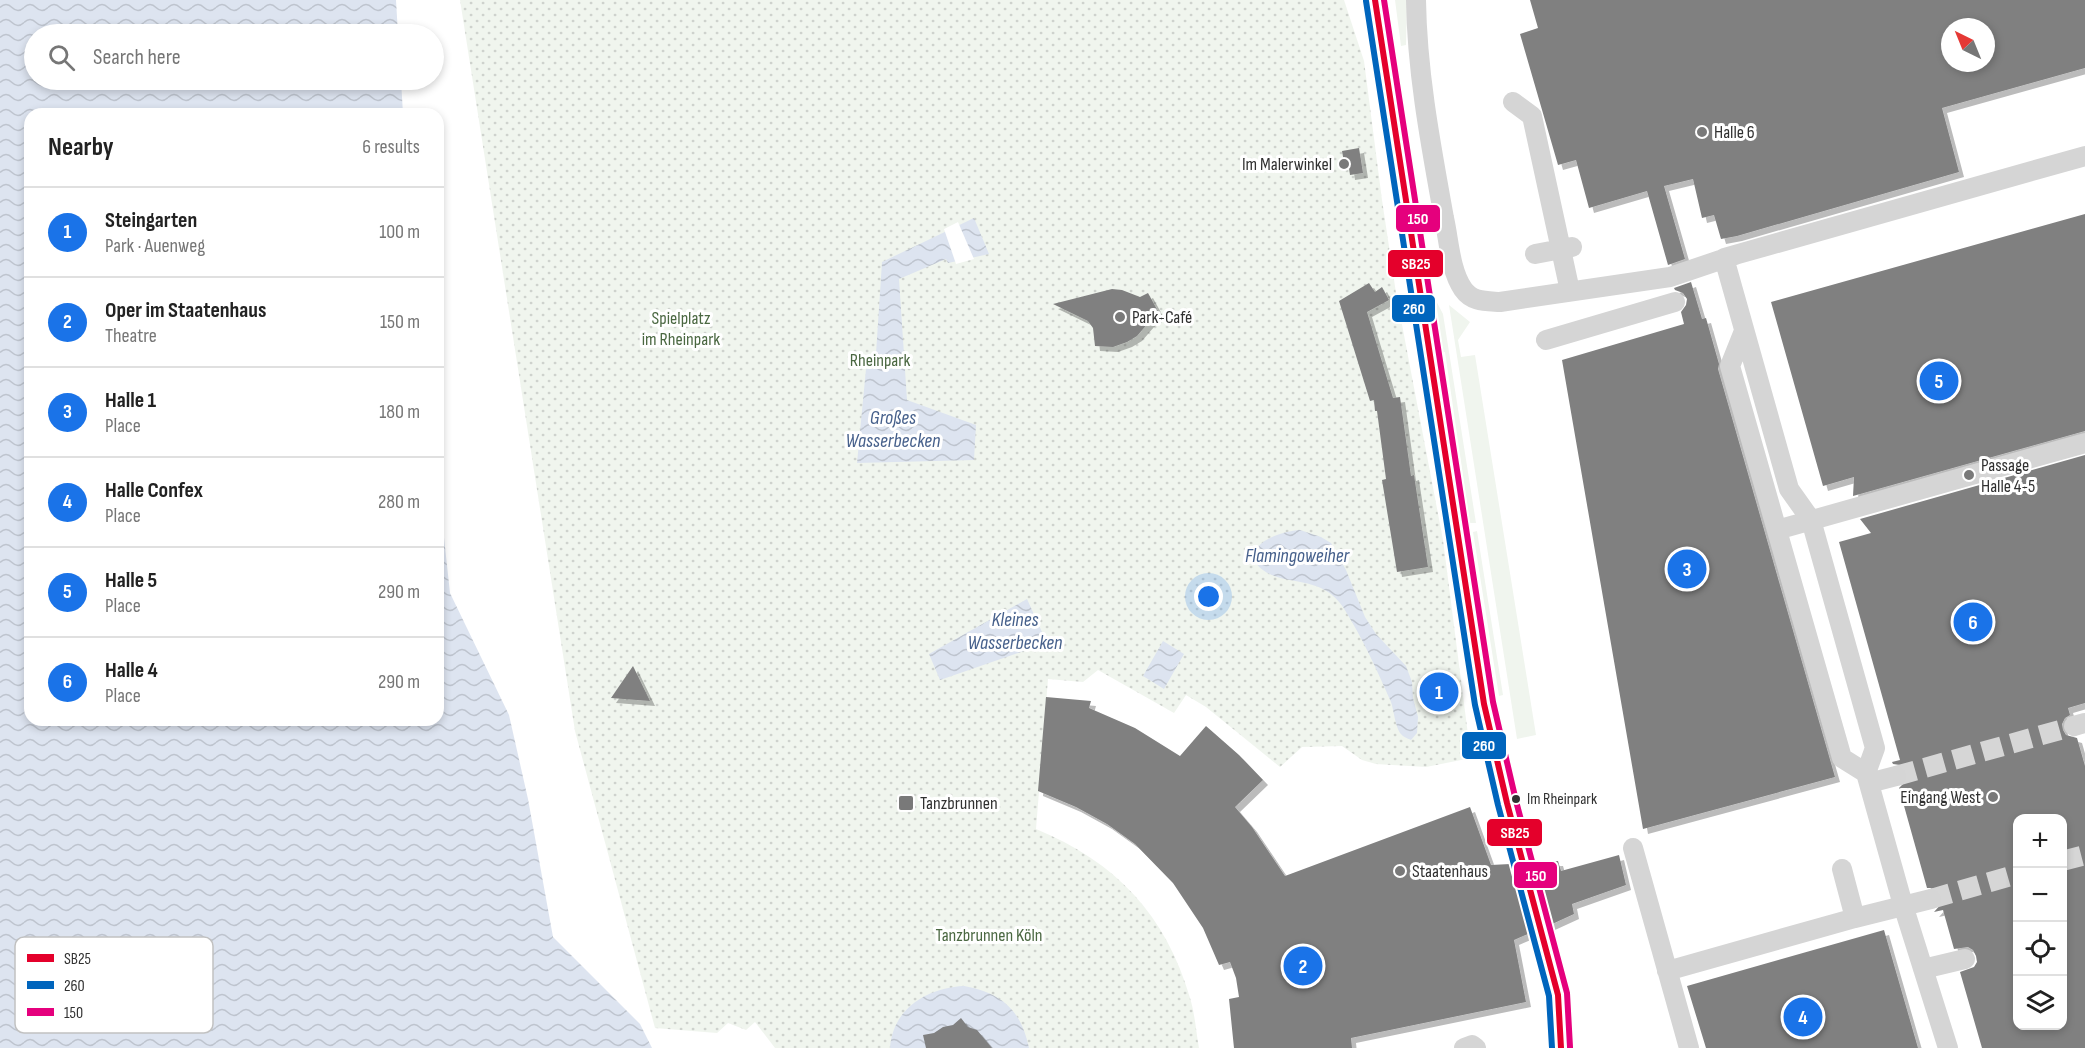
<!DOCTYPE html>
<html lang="en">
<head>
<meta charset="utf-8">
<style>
	body { margin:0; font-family:"Sofia Sans Condensed",sans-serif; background:#f2f2f2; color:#222 }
	.controls { position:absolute; right:18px; bottom:18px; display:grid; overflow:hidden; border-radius:12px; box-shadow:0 3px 9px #0003 }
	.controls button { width:54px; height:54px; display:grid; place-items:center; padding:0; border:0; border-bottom:2px solid #e0e0e0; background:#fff; color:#222; font:30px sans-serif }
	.compass { position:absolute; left:1941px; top:18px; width:54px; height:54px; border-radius:50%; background:#fff; box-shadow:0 3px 9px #0003; rotate:317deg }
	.you { position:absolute; left:1209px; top:597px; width:21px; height:21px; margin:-15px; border:4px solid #fff; border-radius:50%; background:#1a73e8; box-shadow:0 0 0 9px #1a73e833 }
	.badge { display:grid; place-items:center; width:39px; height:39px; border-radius:50%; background:#1a73e8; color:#fff; font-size:20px; font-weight:700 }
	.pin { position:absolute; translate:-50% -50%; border:3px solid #fff; box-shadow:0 2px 6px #0006 }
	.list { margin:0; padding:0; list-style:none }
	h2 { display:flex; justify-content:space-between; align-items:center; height:78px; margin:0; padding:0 24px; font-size:26px }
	h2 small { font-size:20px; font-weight:400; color:#767676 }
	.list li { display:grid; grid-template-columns:39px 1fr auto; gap:18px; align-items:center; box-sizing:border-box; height:90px; padding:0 24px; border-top:2px solid #e0e0e0 }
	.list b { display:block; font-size:22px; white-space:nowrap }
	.list p { margin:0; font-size:20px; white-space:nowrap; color:#767676 }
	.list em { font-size:20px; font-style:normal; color:#767676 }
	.icon { flex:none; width:33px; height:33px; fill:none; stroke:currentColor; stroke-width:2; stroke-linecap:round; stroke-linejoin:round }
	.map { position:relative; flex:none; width:2085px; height:1048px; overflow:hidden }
	.search { position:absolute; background:#fff; box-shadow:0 3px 9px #0003; left:24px; top:24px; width:420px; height:66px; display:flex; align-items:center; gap:15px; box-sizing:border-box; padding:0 21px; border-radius:33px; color:#767676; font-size:22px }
	.panel { position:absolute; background:#fff; box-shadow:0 3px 9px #0003; left:24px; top:108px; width:420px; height:618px; border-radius:18px }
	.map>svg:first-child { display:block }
	.grass { fill:#f0f5ee }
	.park { fill:url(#park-dots) }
	.water { fill:url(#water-waves) }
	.pier { fill:#fff }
	.building { fill:#808080; fill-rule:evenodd; filter:url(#shadow) }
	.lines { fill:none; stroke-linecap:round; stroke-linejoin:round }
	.minor-tunnel { stroke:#d6d6d6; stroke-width:20; stroke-dasharray:20 10; stroke-linecap:butt }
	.minor { stroke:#d5d5d5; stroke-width:20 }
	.bus-1-casing { stroke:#fff; stroke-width:10 }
	.bus-2-casing { stroke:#fff; stroke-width:10 }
	.bus-3-casing { stroke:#fff; stroke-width:10 }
	.bus-1 { stroke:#e4002b; stroke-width:6 }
	.bus-2 { stroke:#0065bd; stroke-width:6 }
	.bus-3 { stroke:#e5007d; stroke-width:6 }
	.poi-dot { fill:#797979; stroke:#fff; stroke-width:2 }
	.bus-dot { fill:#313131; stroke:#fff; stroke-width:2 }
	.labels { text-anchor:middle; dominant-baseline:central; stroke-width:6; stroke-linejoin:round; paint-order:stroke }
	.bus-label { font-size:16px; fill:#313131; stroke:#fff; text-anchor:start }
	.poi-label { font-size:18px; fill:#313131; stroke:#fff; text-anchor:start }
	.park-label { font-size:18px; fill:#4b6842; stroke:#fff }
	.water-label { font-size:20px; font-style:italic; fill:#46608b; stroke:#fff }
	.key { fill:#fff; stroke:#c1c1c1; stroke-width:1.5 }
	.key-label { font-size:16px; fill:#313131 }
	.line-badge { stroke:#fff; stroke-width:2 }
	.badge-label { font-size:16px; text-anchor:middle; font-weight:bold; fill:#fff }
</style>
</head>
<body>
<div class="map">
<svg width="2085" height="1048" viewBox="0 0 2085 1048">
	<defs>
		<pattern id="park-dots" width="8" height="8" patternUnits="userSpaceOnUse" patternTransform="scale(1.5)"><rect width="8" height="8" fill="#f0f5ee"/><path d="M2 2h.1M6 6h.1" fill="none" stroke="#ced2cd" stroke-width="1.8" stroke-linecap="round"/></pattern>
		<pattern id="water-waves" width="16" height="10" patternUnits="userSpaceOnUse" patternTransform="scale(1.5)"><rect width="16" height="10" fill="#dde4f0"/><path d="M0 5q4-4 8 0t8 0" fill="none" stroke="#bec4ce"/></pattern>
		<filter id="shadow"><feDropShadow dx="5" dy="5" stdDeviation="0" flood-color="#0004"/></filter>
	</defs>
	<rect width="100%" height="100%" fill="#fff"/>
	<path class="grass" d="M1384,0H1387L1432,293L1443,314L1476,523H1470L1445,352L1439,353Z
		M1395,0H1407L1406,45L1401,46Z
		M1449,305L1470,322L1458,340L1461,357L1475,355L1536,735L1517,739Z
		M1477,531L1503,695L1499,696L1473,532Z"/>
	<path class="park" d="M460,0H1344L1364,61L1382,200L1396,293L1443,540L1471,758L1426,767L1376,764L1362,760L1342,746L1302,747L1280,767L1206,707L1186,695L1174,713L1098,670L1083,682L1048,679L1036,829C1116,862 1166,915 1190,998C1195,1014 1196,1032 1199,1048H775L755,1022L746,1030L728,1023L717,1033L655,1028L575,731Z"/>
	<path class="water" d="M0,0H396L398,34H34V80H401L403,114H30V720H438V482L450,593L509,715L528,799L553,937L640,1024L652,1048H0Z
		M974,218L989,254L948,263L946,259L899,279L907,400L976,425L974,460L857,463L866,369H875L882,262Z
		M1300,530L1321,537L1331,543L1346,570L1365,617L1376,634L1406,666L1412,682L1413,698L1418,717L1417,733L1411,740C1407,738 1403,737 1400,733C1395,725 1394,711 1391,702C1377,670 1362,637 1343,607C1318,569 1273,592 1253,559C1253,540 1284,531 1300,530Z
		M1027,599L1047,643L940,680L929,654Z
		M1163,641L1184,654L1164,689L1143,676Z
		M964,986C1002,993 1021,1010 1029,1048H890C893,1008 927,988 964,986Z"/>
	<path class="pier" d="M958,222L974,259L956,264L944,229Z"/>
	<path class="building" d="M1530,0H2085V68L1942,108L1959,172L1737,236L1721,239L1714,215L1702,218L1693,179L1664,186L1685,259L1668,265L1647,191L1589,208L1576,160L1558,165L1520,34L1538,28ZM1950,27H1986V63H1950Z
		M1359,148L1363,173L1350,175L1349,168H1345L1342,151Z
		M2085,214V431L1853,496L1854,477L1823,486L1771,302Z
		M1691,282L1702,319L1706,318L1719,364L1718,369L1835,777L1643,829L1562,360L1684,324L1681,312L1686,305L1687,299L1683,293L1675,290L1674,288Z
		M1369,283L1375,292L1382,287L1389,300L1367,312L1393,398L1400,397L1411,476L1414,475L1428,567L1397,572L1382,480L1386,479L1377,411H1375L1374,400L1370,401L1339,301Z
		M1112,289L1122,290L1140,297L1148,293L1160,315L1149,322L1137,336L1127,342L1113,347L1095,346L1093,328L1088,321L1053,304Z
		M2085,455V703L2068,708L2070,715L2065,718L2062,724L2063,730L2066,735L2077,738L2085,766V1048H1982L1960,972L1974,967L1977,962L1976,956L1973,950L1968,947L1954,949L1943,910L1934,912L1942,903V896L1935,888H1927L1899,788L1907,780V772L1900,765L1893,764L1892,762L1900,760L1839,542L1871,533L1860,519ZM2018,819H2062V1026H2018Z
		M633,666L650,701L611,698Z
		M1046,697L1091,701L1089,708L1135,728L1180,756L1206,726L1239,755L1263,780L1235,807L1252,827L1285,876L1470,807L1491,865L1510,864L1515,874L1525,877L1532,873L1535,862L1558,861L1561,871L1619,855L1626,885L1572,904L1574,914L1550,925L1544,920H1536L1529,927L1528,934L1514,940L1526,1002L1351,1038L1352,1048H1234L1229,999L1239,997L1236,978L1230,962L1219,965L1203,928L1173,883L1135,844L1107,824L1076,807L1038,791Z
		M1884,930L1918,1048H1706L1687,986Z
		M961,1018L968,1027L977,1030L992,1048H926L923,1035L934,1033L943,1027L953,1025Z"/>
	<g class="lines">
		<path class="minor-tunnel" d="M1896,776L2074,726
			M2062,861L2085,855
			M1523,865L1540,931
			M1931,899L2018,874"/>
		<path class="minor" d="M1375,0L1484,704L1497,764L1523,865
			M1416,0C1417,73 1431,146 1444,218C1449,240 1450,270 1463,289C1472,302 1485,301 1500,302L1670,277L1735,255
			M1513,102L1532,116L1570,291
			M1535,254L1572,247
			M1744,331L1730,366L1842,758L1866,773
			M1546,340L1675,302
			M1777,530L2085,443
			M2074,726L2085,723
			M1869,783L1896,776
			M1633,848L1689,1048
			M1842,869L1855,918
			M1540,931L1558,995L1561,1048
			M1923,969L1965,959
			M1667,971L1855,918L1931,899
			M1464,1048L1472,1045L1476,1048
			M1948,1048L1903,905L1866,773L1875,748L1811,520L1789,489L1724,258L2085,156"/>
		<defs>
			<path id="bus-1" d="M1375,0L1484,704L1507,803L1558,995L1561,1048"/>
			<path id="bus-2" d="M1366,1L1475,705L1498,805L1549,996L1552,1048"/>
			<path id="bus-3" d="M1384,0L1493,702L1516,801L1567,993L1570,1047"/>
		</defs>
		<use href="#bus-1" class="bus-1-casing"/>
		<use href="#bus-2" class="bus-2-casing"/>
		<use href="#bus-3" class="bus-3-casing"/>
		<use href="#bus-1" class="bus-1"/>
		<use href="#bus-2" class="bus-2"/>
		<use href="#bus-3" class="bus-3"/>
	</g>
	<g class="poi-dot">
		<circle cx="1702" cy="132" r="6"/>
		<circle cx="1344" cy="164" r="6"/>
		<circle cx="1120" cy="317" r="6"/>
		<circle cx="1969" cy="475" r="6"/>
		<circle cx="1993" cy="797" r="6"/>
		<rect x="898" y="795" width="16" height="16" rx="3"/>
		<circle cx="1400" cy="871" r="6"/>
	</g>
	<circle class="bus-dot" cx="1516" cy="799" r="5"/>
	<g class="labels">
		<g class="bus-label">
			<text x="1527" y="799">Im Rheinpark</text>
		</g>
		<g class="poi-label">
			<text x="1714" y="132">Halle 6</text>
			<text x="1332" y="164" text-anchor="end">Im Malerwinkel</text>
			<text x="1132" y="317">Park-Café</text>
			<text x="1981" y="465">Passage<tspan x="1981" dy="21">Halle 4-5</tspan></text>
			<text x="1981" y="797" text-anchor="end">Eingang West</text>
			<text x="920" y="803">Tanzbrunnen</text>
			<text x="1412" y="871">Staatenhaus</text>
		</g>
		<g class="park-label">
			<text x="681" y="318">Spielplatz<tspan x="681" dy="21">im Rheinpark</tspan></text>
			<text x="880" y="360">Rheinpark</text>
			<text x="989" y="935">Tanzbrunnen Köln</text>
		</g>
		<g class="water-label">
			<text x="893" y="418">Großes<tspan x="893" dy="23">Wasserbecken</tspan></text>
			<text x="1297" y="556">Flamingoweiher</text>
			<text x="1015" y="620">Kleines<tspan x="1015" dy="23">Wasserbecken</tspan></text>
		</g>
	</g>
	<rect x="15" y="937" width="198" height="96" rx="9" class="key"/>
	<rect x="27" y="954" width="27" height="8" fill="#e4002b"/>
	<rect x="27" y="981" width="27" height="8" fill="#0065bd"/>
	<rect x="27" y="1008" width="27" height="8" fill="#e5007d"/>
	<g class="key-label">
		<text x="64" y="964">SB25</text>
		<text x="64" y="991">260</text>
		<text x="64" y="1018">150</text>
	</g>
	<g class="line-badge">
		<rect x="1395" y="204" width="46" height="29" rx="6" fill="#e5007d"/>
		<rect x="1387" y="249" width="57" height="29" rx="6" fill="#e4002b"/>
		<rect x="1391" y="294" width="45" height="29" rx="6" fill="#0065bd"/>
		<rect x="1461" y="731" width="46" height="29" rx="6" fill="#0065bd"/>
		<rect x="1486" y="818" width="57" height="29" rx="6" fill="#e4002b"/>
		<rect x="1513" y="861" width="45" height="28" rx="6" fill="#e5007d"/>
	</g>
	<g class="badge-label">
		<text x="1418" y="224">150</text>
		<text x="1416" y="269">SB25</text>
		<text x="1414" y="314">260</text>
		<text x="1484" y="751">260</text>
		<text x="1515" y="838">SB25</text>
		<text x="1536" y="881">150</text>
	</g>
</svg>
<div class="controls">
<button>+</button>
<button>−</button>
<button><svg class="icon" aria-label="locate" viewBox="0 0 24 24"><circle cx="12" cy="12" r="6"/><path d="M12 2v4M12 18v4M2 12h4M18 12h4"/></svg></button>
<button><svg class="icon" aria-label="layers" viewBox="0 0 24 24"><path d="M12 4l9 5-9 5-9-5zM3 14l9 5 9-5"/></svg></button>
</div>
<svg class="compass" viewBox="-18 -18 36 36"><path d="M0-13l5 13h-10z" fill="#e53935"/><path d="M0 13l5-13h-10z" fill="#767676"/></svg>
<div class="you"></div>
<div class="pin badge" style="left:1439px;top:692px">1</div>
<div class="pin badge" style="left:1303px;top:966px">2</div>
<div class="pin badge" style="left:1687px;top:569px">3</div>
<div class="pin badge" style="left:1803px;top:1017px">4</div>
<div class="pin badge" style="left:1939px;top:381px">5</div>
<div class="pin badge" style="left:1973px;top:622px">6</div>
<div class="search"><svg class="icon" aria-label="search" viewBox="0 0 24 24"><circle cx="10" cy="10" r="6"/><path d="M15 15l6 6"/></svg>Search here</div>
<section class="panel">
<h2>Nearby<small>6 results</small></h2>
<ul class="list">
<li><span class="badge">1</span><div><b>Steingarten</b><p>Park · Auenweg</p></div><em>100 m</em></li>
<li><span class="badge">2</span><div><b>Oper im Staatenhaus</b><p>Theatre</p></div><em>150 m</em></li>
<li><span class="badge">3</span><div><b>Halle 1</b><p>Place</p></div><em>180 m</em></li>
<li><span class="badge">4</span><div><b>Halle Confex</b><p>Place</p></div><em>280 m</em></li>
<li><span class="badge">5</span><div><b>Halle 5</b><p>Place</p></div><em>290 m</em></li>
<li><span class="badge">6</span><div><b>Halle 4</b><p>Place</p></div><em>290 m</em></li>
</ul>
</section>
</div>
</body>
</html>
